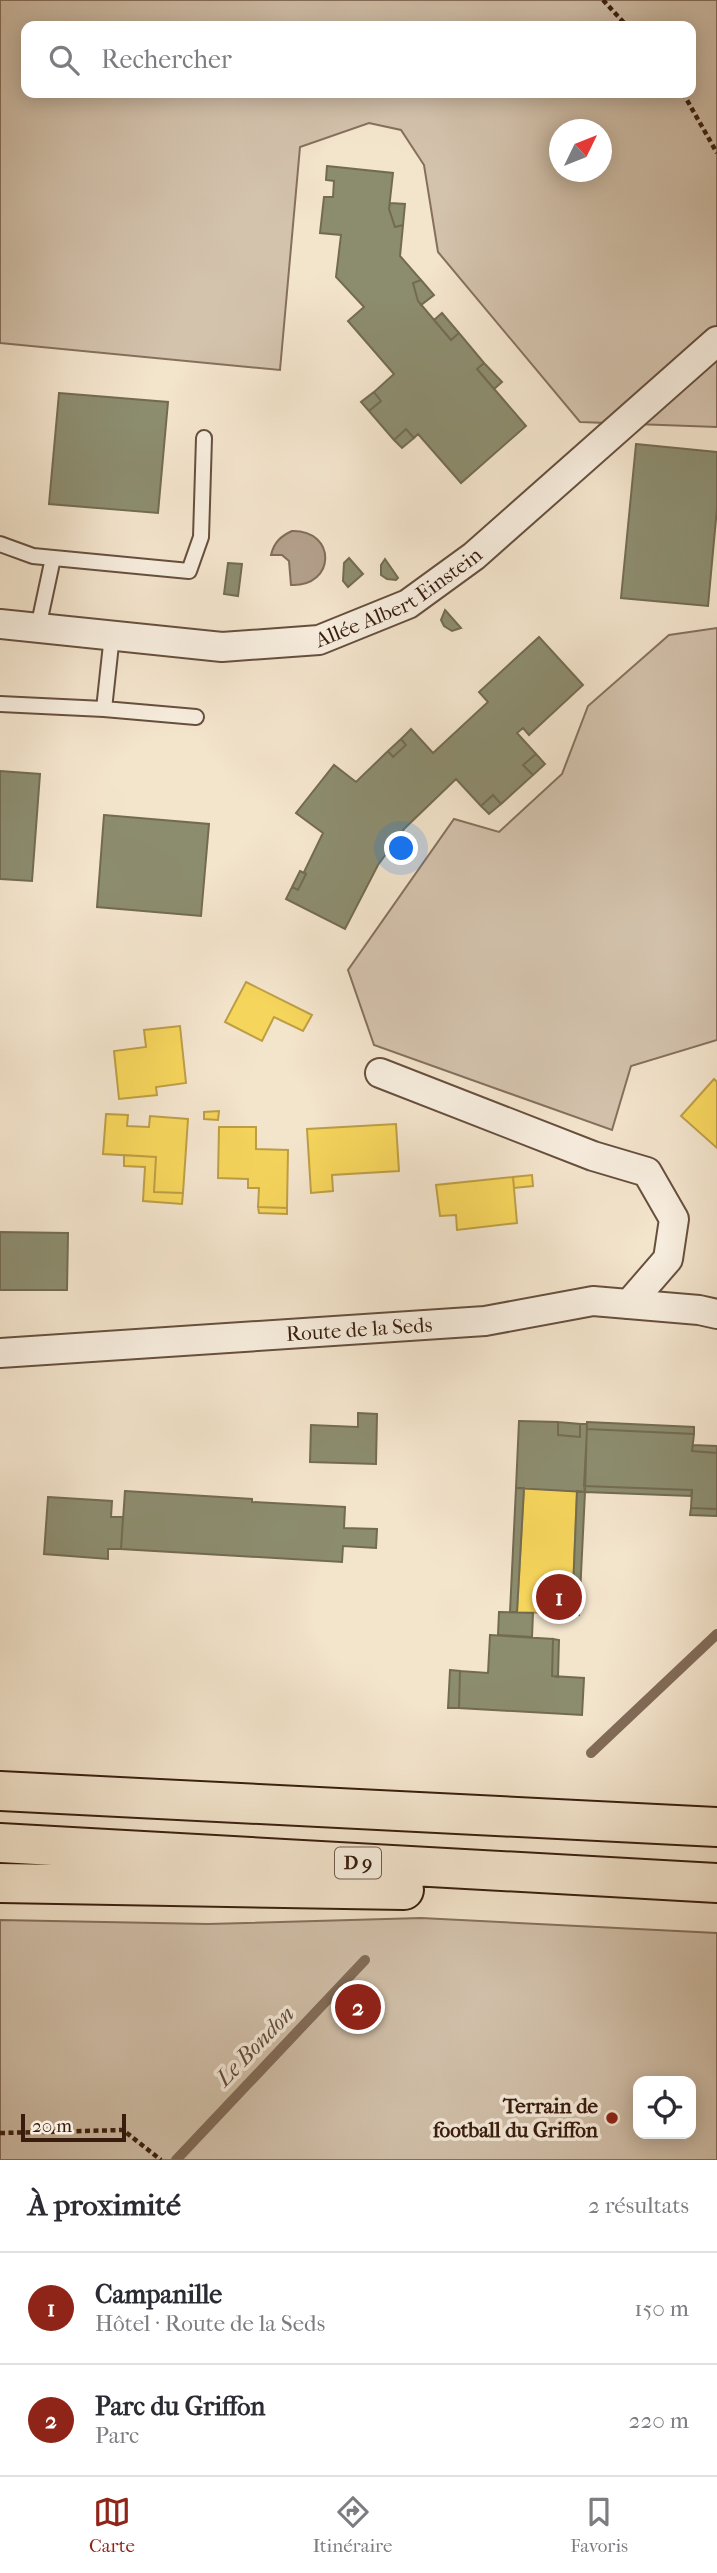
<!DOCTYPE html>
<html lang="fr">
<head>
<meta charset="utf-8">
<style>
	body { margin:0; font-family:"IM FELL French Canon",serif; background:#f2f2f3; color:#2b2b33 }
	.controls { position:absolute; right:21px; bottom:21px; display:grid; overflow:hidden; border-radius:14px; box-shadow:0 4px 18px #0003 }
	.controls button { width:63px; height:63px; display:grid; place-items:center; padding:0; border:0; border-bottom:2px solid #e1e1e2; background:#fff; color:#2b2b33; font:35px sans-serif }
	.compass { position:absolute; left:549px; top:119px; width:63px; height:63px; border-radius:50%; background:#fff; box-shadow:0 4px 18px #0003; rotate:47deg }
	.scale { position:absolute; left:21px; bottom:18px; width:105px; box-sizing:border-box; padding-left:7px; border:4px solid #381d0e; border-top:0; font-size:19px; line-height:24px; white-space:nowrap; color:#381d0e; -webkit-text-stroke:5px #f7edde; paint-order:stroke }
	.you { position:absolute; left:402px; top:849px; width:24px; height:24px; margin:-18px; border:5px solid #fff; border-radius:50%; background:#1a73e8; box-shadow:0 0 0 10px #1a73e833 }
	.badge { display:grid; place-items:center; width:46px; height:46px; border-radius:50%; background:#8f2418; color:#fff; font-size:23px; font-weight:700 }
	.pin { position:absolute; translate:-50% -50%; border:4px solid #fff; box-shadow:0 2px 7px #0006 }
	.list { margin:0; padding:0; list-style:none }
	h2 { display:flex; justify-content:space-between; align-items:center; height:91px; margin:0; padding:0 28px; font-size:30px }
	h2 small { font-size:23px; font-weight:400; color:#7c7c81 }
	.list li { display:grid; grid-template-columns:46px 1fr auto; gap:21px; align-items:center; box-sizing:border-box; height:112px; padding:0 28px; border-top:2px solid #e1e1e2 }
	.list b { display:block; font-size:26px; white-space:nowrap }
	.list p { margin:0; font-size:23px; white-space:nowrap; color:#7c7c81 }
	.list em { font-size:23px; font-style:normal; color:#7c7c81 }
	.icon { flex:none; width:38px; height:38px; fill:none; stroke:currentColor; stroke-width:2; stroke-linecap:round; stroke-linejoin:round }
	.map { position:relative; flex:none; width:717px; height:2160px; overflow:hidden }
	.search { position:absolute; background:#fff; box-shadow:0 4px 18px #0003; left:21px; right:21px; top:21px; height:77px; display:flex; align-items:center; gap:18px; box-sizing:border-box; padding:0 24px; border-radius:14px; color:#7c7c81; font-size:26px }
	.sheet { height:315px; background:#fff }
	nav { display:flex; justify-content:space-around; align-items:center; box-sizing:border-box; height:98px; border-top:2px solid #e1e1e2; background:#fff; font-size:19px; color:#7c7c81 }
	nav a { display:grid; justify-items:center; gap:4px }
	nav .on { color:#8f2418 }
	.map>svg:first-child { display:block }
	.green { fill:#d3c2ac; stroke:#86705d; stroke-width:2; fill-rule:evenodd }
	.water { fill:#b3a08b; stroke:#826c59; stroke-width:2 }
	.homes { fill:#f6d55c; stroke:#bd9e45; stroke-width:2 }
	.industry { fill:#8c8c6e; stroke:#736b51; stroke-width:2 }
	.lines { fill:none; stroke-linecap:round; stroke-linejoin:round }
	.stream { stroke:#826c59; stroke-width:10 }
	.lane-casing { stroke:#674f3e; stroke-width:18 }
	.street-casing { stroke:#674f3e; stroke-width:32 }
	.highway-casing { stroke:#381d0e; stroke-width:42 }
	.path { stroke:#381d0e; stroke-width:4.5; stroke-dasharray:5 3.5; stroke-linecap:butt }
	.lane { stroke:#f7edde; stroke-width:14 }
	.street { stroke:#f7edde; stroke-width:28 }
	.highway { stroke:#f3e4cc; stroke-width:38 }
	.poi-dot { fill:#8f2418; stroke:#f7edde; stroke-width:2.5 }
	.labels { text-anchor:middle; dominant-baseline:central; stroke-width:7; stroke-linejoin:round; paint-order:stroke }
	.shield { fill:#f7edde; stroke:#715b4c; stroke-width:2 }
	.shield-label { font-size:19px; font-weight:bold; fill:#381d0e }
	.street-label { font-size:21px; fill:#381d0e; stroke:#f7edde }
	.poi-label { font-size:21px; font-weight:bold; fill:#381d0e; stroke:#f7edde; text-anchor:end }
	.water-label { font-size:23px; font-style:italic; fill:#634b3a; stroke:#f7edde }
</style>
</head>
<body>
<div class="map">
<svg width="717" height="2160" viewBox="0 0 717 2160">
	<rect width="100%" height="100%" fill="#f3e4cc"/>
	<filter id="stains"><feTurbulence type="fractalNoise" baseFrequency=".00286" numOctaves="4"/><feColorMatrix values="0 0 0 0 .2 0 0 0 0 .09 0 0 0 0 .02 0 0 0 .5 -.17"/></filter>
	<radialGradient id="worn" r=".72"><stop offset=".6" stop-color="#630" stop-opacity="0"/><stop offset="1" stop-color="#630" stop-opacity=".3"/></radialGradient>
	<path class="green" d="M0,0H717V427L580,422L438,252L424,165L401,130L369,123L300,147L280,370L0,343ZM26,26H691V93H26ZM560,130H602V172H560Z
		M717,628V1040L631,1066L612,1130L374,1045L348,970L454,819L499,832L562,774L588,706L669,635Z
		M421,1918L717,1933V2160H0V1920L208,1924ZM638,2081H691V2134H638Z"/>
	<path class="water" d="M292,531C337,530 336,587 291,585L289,561L282,555H271C274,542 281,536 292,531Z"/>
	<path class="homes" d="M246,982L312,1015L303,1031L274,1017L262,1041L225,1022Z
		M180,1026L186,1083L156,1087L157,1095L119,1099L114,1051L146,1047L144,1030Z
		M714,1079L717,1082V1148L681,1116Z
		M219,1111L218,1120L204,1119V1112Z
		M106,1114L128,1115L127,1126L149,1127L150,1116L188,1119L183,1193L154,1192L156,1157L103,1154Z
		M396,1124L399,1171L332,1175L333,1191L311,1193L307,1129Z
		M219,1127H256V1149L288,1150L287,1208L258,1207L259,1188H248V1179L218,1178Z
		M124,1155L156,1157L154,1192L183,1193L182,1204L143,1201L145,1167L124,1166Z
		M532,1175L533,1186L514,1188L513,1177Z
		M513,1177L517,1223L457,1230L456,1215L440,1216L436,1185Z
		M258,1207L287,1208V1214L259,1213Z
		M524,1488L577,1491L572,1614L517,1612Z"/>
	<path class="industry" d="M327,166L393,173L389,209L395,227L403,225L400,256L421,280L413,283L418,301L451,340L459,333L484,363L477,369L526,426L461,483L418,434L414,438L406,429L394,440L369,411L381,401L374,392L394,374L348,321L364,307L336,277L341,235L320,233L324,197H333L334,181L326,180Z
		M390,203L405,204L403,225L395,227L389,209Z
		M421,280L434,295L421,305L418,301L413,283Z
		M442,313L459,333L451,340L434,320Z
		M484,363L502,382L494,389L477,369Z
		M374,392L381,401L369,411L361,402Z
		M59,393L168,402L158,513L49,504Z
		M406,429L414,438L402,448L394,440Z
		M636,444L717,452V508L708,606L621,598Z
		M349,558L363,574L348,587L343,581L344,563Z
		M385,559L398,578L396,580L387,579L381,575V565Z
		M228,563L242,564L238,596L224,594Z
		M445,610L461,628L452,631L444,626L441,620Z
		M539,637L583,685L529,735L523,728L517,733L536,754L523,765L533,775L501,804L493,795L481,806L456,779L405,828L378,865L345,929L286,899L292,887L298,890L306,874L304,872L323,833L296,813L334,765L356,782L388,751L393,757L406,745L401,739L411,729L433,753L488,702L479,692Z
		M401,739L406,745L393,757L388,751Z
		M536,754L545,764L533,775L523,765Z
		M0,771L40,774L32,881L0,879Z
		M493,795L501,804L489,814L481,806Z
		M104,815L209,824L201,916L97,907Z
		M300,871L306,874L298,890L292,887Z
		M0,1232L68,1233L67,1290H0Z
		M358,1413L377,1414L376,1464L310,1462L311,1425L358,1427Z
		M519,1421L558,1422V1435L580,1437V1424H587L585,1492L516,1488Z
		M558,1422L580,1424V1437L558,1435Z
		M587,1422L694,1427V1434L587,1429Z
		M587,1429L694,1434L692,1451L717,1453V1509L691,1508L692,1490L584,1486Z
		M693,1445L717,1446V1453L692,1451Z
		M584,1486L692,1490L691,1496L585,1492Z
		M516,1488H524L517,1612H510Z
		M125,1491L252,1499V1502L345,1507L344,1528L377,1529L376,1548L343,1546L342,1562L121,1549Z
		M577,1491L585,1492L579,1615L572,1614Z
		M48,1497L112,1501L111,1517H123L121,1549H108V1559L44,1554Z
		M691,1508L717,1509V1516L690,1515Z
		M499,1612L533,1613L532,1637L498,1635Z
		M490,1635L553,1639L552,1676L584,1678L582,1715L459,1708L460,1671L488,1673Z
		M553,1639L559,1640L558,1677L552,1676Z
		M450,1670L460,1671L459,1708H448Z"/>
	<g class="lines">
		<path class="stream" d="M591,1753L717,1634
			M176,2160L365,1960"/>
		<defs>
			<path id="lane" d="M0,544L33,556L189,571L201,537L204,438
				M38,628L53,558
				M112,635L104,709L196,717
				M0,704L104,709"/>
			<g id="street">
				<path id="s1" d="M0,624L222,647L319,640L408,604L474,556L717,341"/>
				<path d="M380,1073L593,1156L647,1172L674,1219L668,1259L629,1304"/>
				<path id="s2" d="M0,1353L485,1321L593,1301L699,1310L717,1314"/>
			</g>
			<path id="highway" d="M0,1791L717,1827
				M0,1843L717,1883
				M0,1883L404,1890"/>
		</defs>
		<use href="#lane" class="lane-casing"/>
		<use href="#street" class="street-casing"/>
		<use href="#highway" class="highway-casing"/>
		<path class="path" d="M603,0L627,26
			M683,93L717,153
			M0,2133L123,2130L161,2160"/>
		<use href="#lane" class="lane"/>
		<use href="#street" class="street"/>
		<use href="#highway" class="highway"/>
	</g>
	<circle class="poi-dot" cx="612" cy="2118" r="7"/>
	<g class="labels">
		<rect class="shield" x="335" y="1847.5" width="46" height="31" rx="5"/>
		<g class="shield-label">
			<text x="358" y="1863">D 9</text>
		</g>
		<g class="street-label">
			<text stroke="none"><textPath href="#s1" startOffset="411">Allée Albert Einstein</textPath></text>
			<text stroke="none"><textPath href="#s2" startOffset="360">Route de la Seds</textPath></text>
		</g>
		<g class="poi-label">
			<text x="598" y="2106">Terrain de<tspan x="598" dy="24">football du Griffon</tspan></text>
		</g>
		<g class="water-label">
			<text transform="translate(255 2046) rotate(-46)">Le Bondon</text>
		</g>
	</g>
	<rect width="100%" height="100%" filter="url(#stains)"/>
	<rect width="100%" height="100%" fill="url(#worn)"/>
</svg>
<div class="controls">
<button><svg class="icon" aria-label="locate" viewBox="0 0 24 24"><circle cx="12" cy="12" r="6"/><path d="M12 2v4M12 18v4M2 12h4M18 12h4"/></svg></button>
</div>
<svg class="compass" viewBox="-18 -18 36 36"><path d="M0-13l5 13h-10z" fill="#e53935"/><path d="M0 13l5-13h-10z" fill="#7c7c81"/></svg>
<div class="scale">20 m</div>
<div class="you"></div>
<div class="pin badge" style="left:559px;top:1597px">1</div>
<div class="pin badge" style="left:358px;top:2007px">2</div>
<div class="search"><svg class="icon" aria-label="search" viewBox="0 0 24 24"><circle cx="10" cy="10" r="6"/><path d="M15 15l6 6"/></svg>Rechercher</div>
</div>
<section class="sheet">
<h2>À proximité<small>2 résultats</small></h2>
<ul class="list">
<li><span class="badge">1</span><div><b>Campanille</b><p>Hôtel · Route de la Seds</p></div><em>150 m</em></li>
<li><span class="badge">2</span><div><b>Parc du Griffon</b><p>Parc</p></div><em>220 m</em></li>
</ul>
</section>
<nav>
<a class="on"><svg class="icon" aria-label="map" viewBox="0 0 24 24"><path d="M3 6l6-2 6 2 6-2v14l-6 2-6-2-6 2zM9 4v14M15 6v14"/></svg>Carte</a>
<a><svg class="icon" aria-label="directions" viewBox="0 0 24 24"><path d="M12 3l9 9-9 9-9-9zM9 14v-3h6M13 9l2 2-2 2"/></svg>Itinéraire</a>
<a><svg class="icon" aria-label="saved" viewBox="0 0 24 24"><path d="M7 4h10v16l-5-4-5 4z"/></svg>Favoris</a>
</nav>
</body>
</html>
